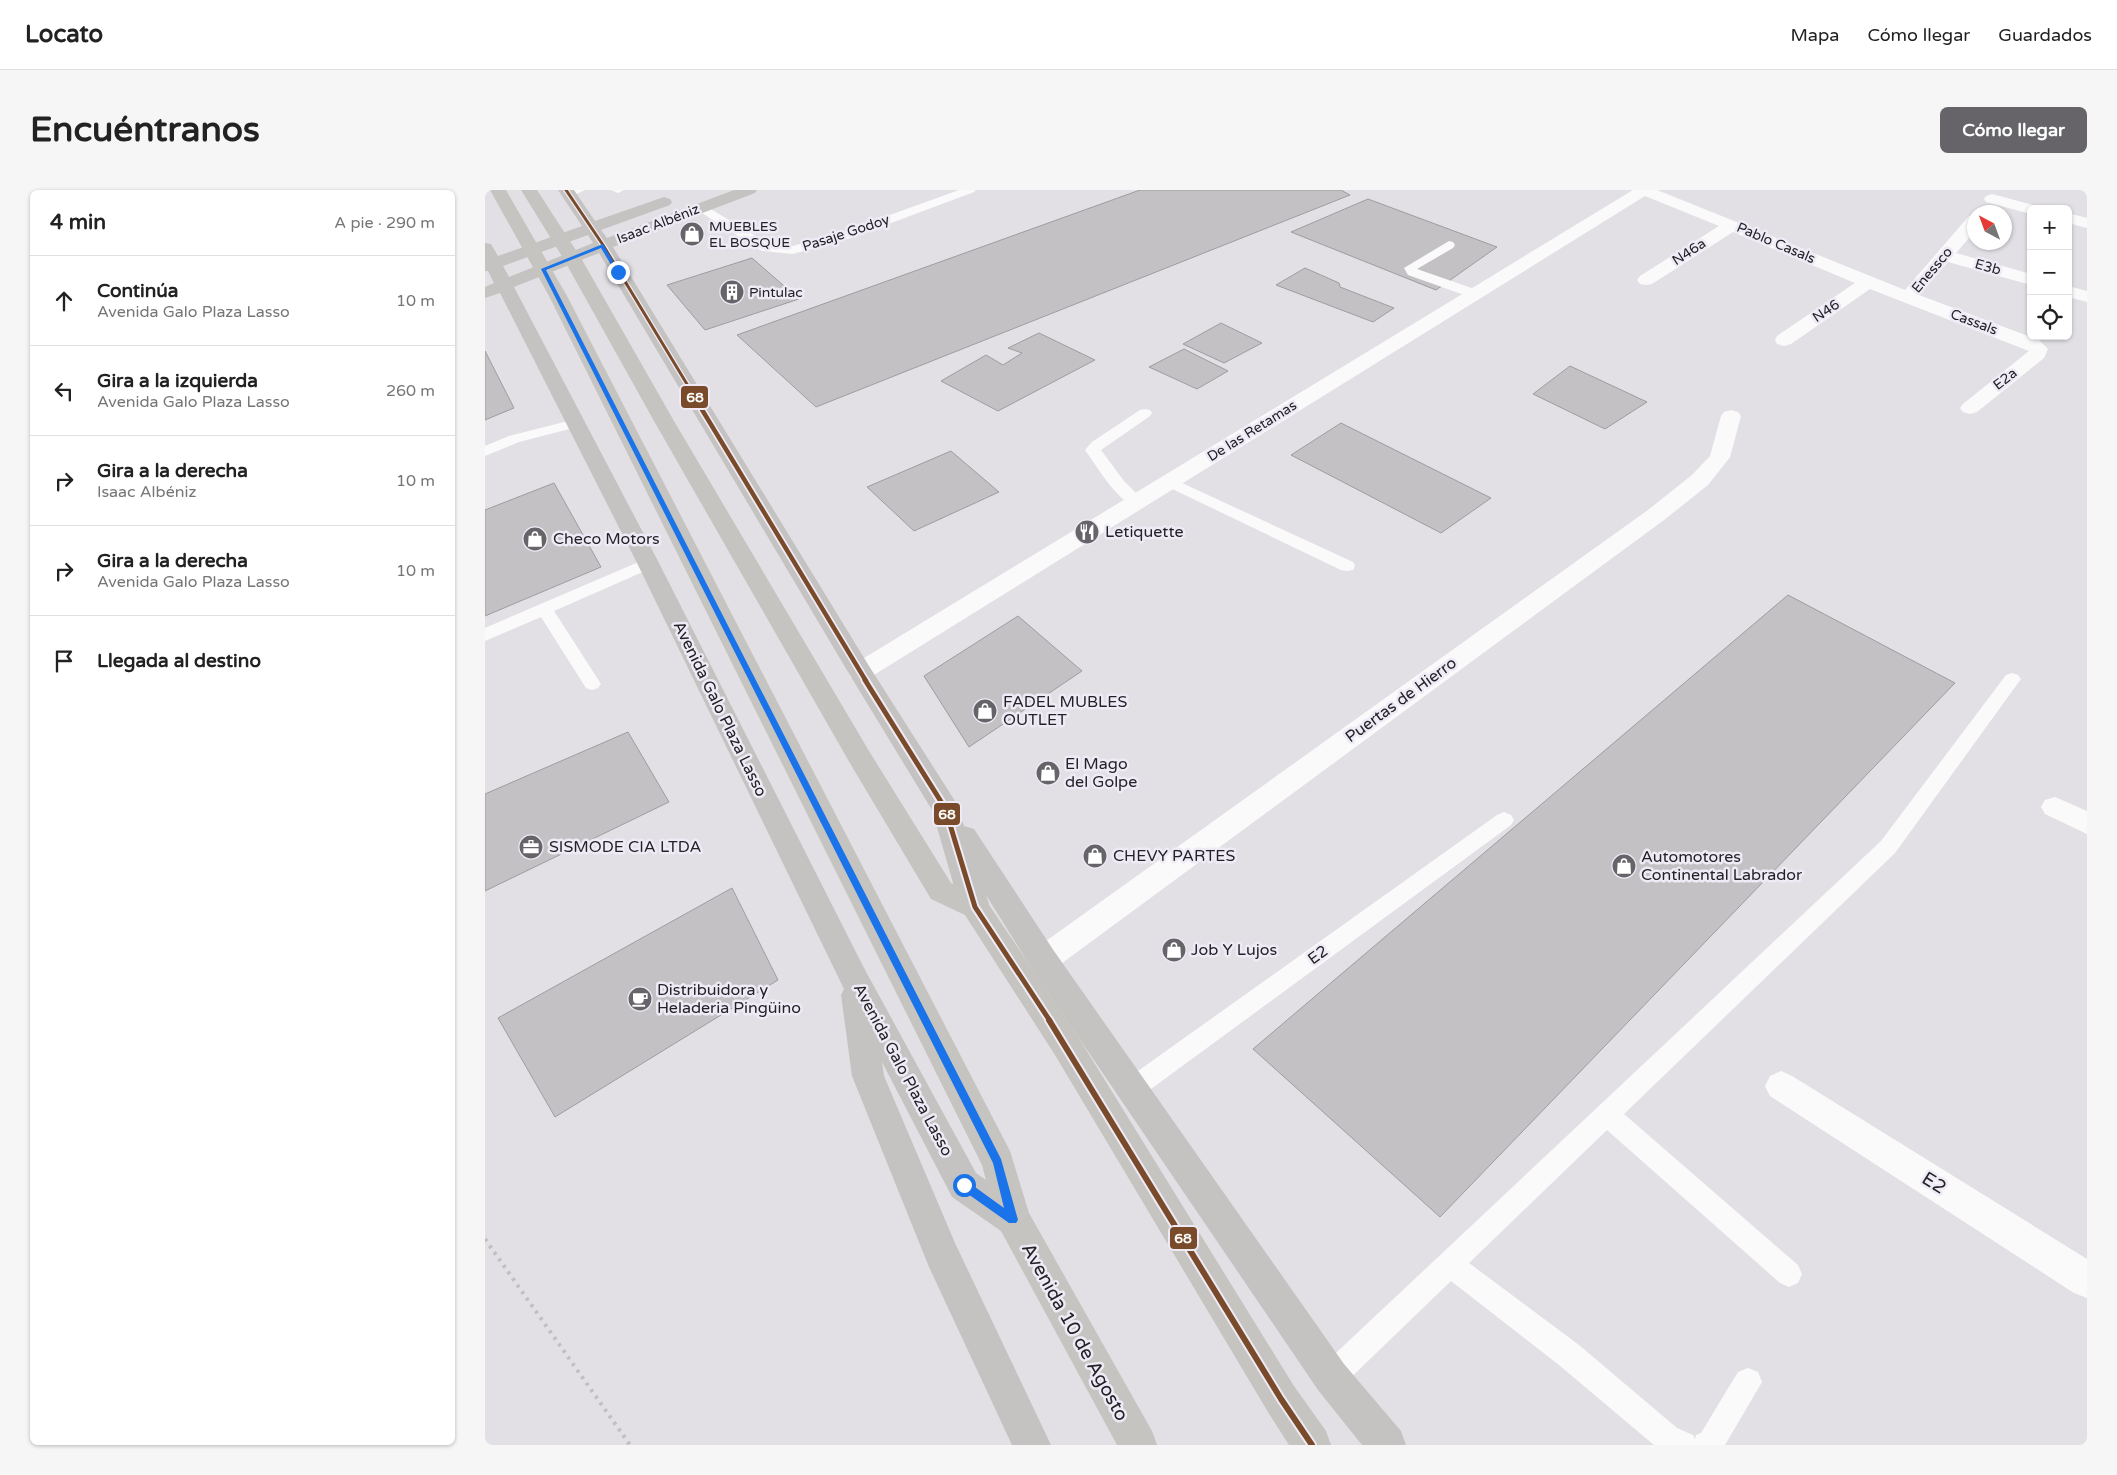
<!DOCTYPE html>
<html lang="es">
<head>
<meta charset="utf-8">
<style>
	body { margin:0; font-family:"Varela Round",sans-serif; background:#f6f6f6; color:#222 }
	.controls { position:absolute; right:15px; top:15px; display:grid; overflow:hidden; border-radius:8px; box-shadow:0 1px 4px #0004 }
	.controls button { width:45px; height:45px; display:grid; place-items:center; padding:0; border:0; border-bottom:1px solid #e0e0e0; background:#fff; color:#222; font:25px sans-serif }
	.compass { position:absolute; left:1482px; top:15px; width:45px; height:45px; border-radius:50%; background:#fff; box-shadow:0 1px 4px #0004; rotate:319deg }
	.stop { position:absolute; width:15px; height:15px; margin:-11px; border:4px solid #1a73e8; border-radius:50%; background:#fff }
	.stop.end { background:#1a73e8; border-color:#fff; box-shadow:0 1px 5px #0008 }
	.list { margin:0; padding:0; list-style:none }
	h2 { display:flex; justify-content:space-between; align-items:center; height:65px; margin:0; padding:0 20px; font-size:21px }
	h2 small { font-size:16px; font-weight:400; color:#767676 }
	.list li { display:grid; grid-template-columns:32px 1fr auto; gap:15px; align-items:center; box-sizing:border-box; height:90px; padding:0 20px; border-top:1px solid #e0e0e0 }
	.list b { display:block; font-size:19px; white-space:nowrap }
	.list p { margin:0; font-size:16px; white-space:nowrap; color:#767676 }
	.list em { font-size:16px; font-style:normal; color:#767676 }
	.icon { flex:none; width:28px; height:28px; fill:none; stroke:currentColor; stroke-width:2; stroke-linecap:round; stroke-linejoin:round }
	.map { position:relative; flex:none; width:1602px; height:1255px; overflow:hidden; border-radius:8px }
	header { display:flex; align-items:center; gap:30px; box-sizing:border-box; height:70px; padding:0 25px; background:#fff; border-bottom:1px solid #e0e0e0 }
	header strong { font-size:24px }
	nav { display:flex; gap:28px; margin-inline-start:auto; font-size:18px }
	.intro { display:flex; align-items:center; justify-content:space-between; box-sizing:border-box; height:120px; padding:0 30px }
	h1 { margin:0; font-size:35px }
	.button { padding:12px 22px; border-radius:8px; background:#666469; color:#fff; font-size:18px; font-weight:700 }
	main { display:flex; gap:30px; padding:0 30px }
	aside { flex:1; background:#fff; border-radius:8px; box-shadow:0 1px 4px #0004 }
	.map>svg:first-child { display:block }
	.building { fill:#c3c1c4; stroke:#9f9c9f }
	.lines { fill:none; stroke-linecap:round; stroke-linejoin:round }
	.path { stroke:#c0c0c2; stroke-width:4; stroke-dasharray:3 5; stroke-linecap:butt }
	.lane { fill:#fbfafb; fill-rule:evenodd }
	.street { fill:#fbfafb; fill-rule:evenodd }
	.secondary { fill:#c4c3c2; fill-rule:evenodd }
	.primary { fill:#c5c4c0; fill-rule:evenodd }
	.bus-1-far3-casing { stroke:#eeebf6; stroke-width:5.5 }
	.bus-1-far2-casing { stroke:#eeebf6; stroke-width:8 }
	.bus-1-far1-casing { stroke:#eeebf6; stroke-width:9 }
	.bus-1-casing { stroke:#eeebf6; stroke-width:10 }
	.bus-1-far3 { stroke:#7a4b2a; stroke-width:3 }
	.bus-1-far2 { stroke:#7a4b2a; stroke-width:4.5 }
	.bus-1-far1 { stroke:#7a4b2a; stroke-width:5 }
	.bus-1 { stroke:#7a4b2a; stroke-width:6 }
	.route { fill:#1a73e8 }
	.labels { text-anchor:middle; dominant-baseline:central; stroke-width:5; stroke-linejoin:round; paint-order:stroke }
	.far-street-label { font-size:14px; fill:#232226; stroke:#eeebf6 }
	.far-poi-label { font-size:14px; fill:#232226; stroke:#eeebf6; text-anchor:start }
	.poi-label { font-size:16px; fill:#232226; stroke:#eeebf6; text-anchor:start }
	.street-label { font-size:16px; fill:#232226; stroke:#eeebf6 }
	.near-street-label { font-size:19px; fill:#232226; stroke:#eeebf6 }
	.line-badge { stroke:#eeebf6; stroke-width:2 }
	.badge-label { font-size:14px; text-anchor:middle; font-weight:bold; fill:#fff }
</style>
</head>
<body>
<header>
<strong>Locato</strong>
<nav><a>Mapa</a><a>Cómo llegar</a><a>Guardados</a></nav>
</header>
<div class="intro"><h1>Encuéntranos</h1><a class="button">Cómo llegar</a></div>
<main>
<aside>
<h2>4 min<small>A pie · 290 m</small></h2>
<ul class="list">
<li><svg class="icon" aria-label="ahead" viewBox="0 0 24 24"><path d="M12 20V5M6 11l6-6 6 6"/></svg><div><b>Continúa</b><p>Avenida Galo Plaza Lasso</p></div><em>10 m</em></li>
<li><svg class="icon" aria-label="left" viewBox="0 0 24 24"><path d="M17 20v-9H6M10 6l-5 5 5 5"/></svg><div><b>Gira a la izquierda</b><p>Avenida Galo Plaza Lasso</p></div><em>260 m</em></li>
<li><svg class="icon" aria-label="right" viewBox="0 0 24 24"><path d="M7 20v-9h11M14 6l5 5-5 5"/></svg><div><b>Gira a la derecha</b><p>Isaac Albéniz</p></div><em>10 m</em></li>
<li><svg class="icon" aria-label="right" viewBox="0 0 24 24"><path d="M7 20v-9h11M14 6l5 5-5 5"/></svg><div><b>Gira a la derecha</b><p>Avenida Galo Plaza Lasso</p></div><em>10 m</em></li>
<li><svg class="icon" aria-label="arrive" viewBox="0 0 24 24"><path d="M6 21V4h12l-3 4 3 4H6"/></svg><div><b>Llegada al destino</b></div></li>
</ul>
</aside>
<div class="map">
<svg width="1602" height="1255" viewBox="0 0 1602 1255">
	<rect width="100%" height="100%" fill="#e2e0e5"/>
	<path class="building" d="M655,0H856L865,5L331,217L252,145Z
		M883,9L1012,57L951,100L806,42Z
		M267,68L314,109L220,140L182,95Z
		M820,78L854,93L855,97L909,118L888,132L791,95Z
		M736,133L777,153L739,173L698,154Z
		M554,143L610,170L513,221L456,191L501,165L518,175L537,163L523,158Z
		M699,159L743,181L712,199L664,177Z
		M0,161L29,218L0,230Z
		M1085,176L1162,212L1120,239L1048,204Z
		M856,233L1006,308L956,343L806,265Z
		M466,261L514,302L429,341L382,297Z
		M69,293L116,377L0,426V320Z
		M1303,405L1470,493L955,1027L768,859Z
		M533,426L597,481L484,557L439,486Z
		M143,542L184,612L0,701V604Z
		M247,698L293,790L70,927L13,828Z"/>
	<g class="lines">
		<path class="path" d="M0,1049L145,1255"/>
		<path class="lane" d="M83,0H100L87,6H79L77,4Z
			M126,0H139L133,3Z
			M474,0H491L489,2L366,48L308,64L277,61L209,18L211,15H219L284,54L308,56L358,42Z
			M964,51L968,52L970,55L968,58L932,79L995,101L997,104L995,107H985L923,85L919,78Z
			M660,219L665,220L667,223L665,226L616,260L639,291L660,312L658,315C654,316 650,317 646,315C629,305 612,277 600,260L607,252L655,220Z
			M91,229L96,230L98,233L96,236L34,252L0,266V256L24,246Z
			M684,287L868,372L870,376L868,380L862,381L856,380L679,295L676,292L679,289Z
			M163,368L169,369L171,373L169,377L69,421L116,494L113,498L107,500L101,498L56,427L0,451V438Z
			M1527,483L1533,485L1536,489L1533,493L1410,663L1139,924L1313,1075L1317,1084L1313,1093L1304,1097L1295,1093L1122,940L984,1073L1094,1155L1192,1238L1208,1245L1210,1249L1211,1245L1216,1243L1253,1182L1263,1178L1273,1182L1277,1192L1240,1255H1169L1074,1175L966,1091L856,1197L846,1201L836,1197L832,1187L836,1177L1396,651L1521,485Z
			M1019,622L1026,625L1029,630L1026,635L655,907L647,910L639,907L635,899L639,891L1012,625Z"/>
		<path class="street" d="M1148,0H1172L1420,100L1484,26L1490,25V41L1471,63L1546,84V95L1463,72L1434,105L1554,150L1563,159L1559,168L1492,222L1485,224L1478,222L1475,218L1478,214L1544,161L1385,99L1306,154L1299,156L1292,154L1290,150L1292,146L1370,93L1248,42L1167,94L1161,95L1155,94L1152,90L1155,86L1234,36L1160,6L384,488L375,491L366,488L363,482L366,476Z
			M1507,4L1552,16L1554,19H1546V24L1501,12L1499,9L1501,6Z
			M1583,23L1602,28V38L1583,33Z
			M1583,96L1602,101V112L1583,107Z
			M1246,220L1253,222L1256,226L1245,267L1242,271L1223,295L1179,330L569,779L558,783L547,779L543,770L547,761L1163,320L1207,285L1225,266L1236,226L1239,222Z
			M1570,607L1602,621V644L1560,624L1556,617L1560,610Z
			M1296,881L1307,886L1602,1069V1108L1589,1103L1285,906L1280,896L1285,886Z"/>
		<path class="secondary" d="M73,0H89L110,31L179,7L185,9L187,12L185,15L116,40L122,48L249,0H272L270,3L128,57L384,476L470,611L479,636L489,639L569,761L859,1174L916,1241L921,1255H877L833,1200L547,779L501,705L505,717L500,725L490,729L480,725L475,717L447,620L363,482L114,63L29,97L174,373L379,778L491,983L540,1017L545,1029L540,1041L528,1046L516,1041L467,1007L397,872L399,886L470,1053L566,1255H527L444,1077L367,886L356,805L359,799L152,373L15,103L0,108V97L9,93L3,81H0V53L6,54L13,66L97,36ZM103,45L108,53L24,87L18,76Z"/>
		<path class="primary" d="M5,0H21L82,106L525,961L544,1023L667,1241L672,1255H632L516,1041L511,1029L497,975L64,106Z
			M36,0H52L96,68L189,231L384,561L466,693L500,709L592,845L809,1196L841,1241L846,1255H804L783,1222L570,865L480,725L446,709L366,575L169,231L78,68Z"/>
		<defs>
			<path id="bus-1-far3" d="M81,0L118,55L217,219"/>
			<path id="bus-1-far2" d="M216,218L381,491"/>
			<path id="bus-1-far1" d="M380,490L460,618L490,717L565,831"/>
			<path id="bus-1" d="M564,830L796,1209L827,1255"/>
		</defs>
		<use href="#bus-1-far3" class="bus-1-far3-casing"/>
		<use href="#bus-1-far2" class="bus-1-far2-casing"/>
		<use href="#bus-1-far1" class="bus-1-far1-casing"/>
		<use href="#bus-1" class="bus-1-casing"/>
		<use href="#bus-1-far3" class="bus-1-far3"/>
		<use href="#bus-1-far2" class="bus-1-far2"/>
		<use href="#bus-1-far1" class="bus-1-far1"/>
		<use href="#bus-1" class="bus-1"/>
	</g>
	<path class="route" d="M118,54L135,83H131L116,58L61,80L516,969L533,1030L531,1033H524L476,999V992H483L519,1018L508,973L56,79Z"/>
	<defs>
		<symbol id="shop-disc" viewBox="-11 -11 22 22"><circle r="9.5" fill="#666469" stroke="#eeebf6"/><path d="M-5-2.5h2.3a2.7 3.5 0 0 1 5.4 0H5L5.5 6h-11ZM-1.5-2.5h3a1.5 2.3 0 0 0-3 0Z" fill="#fff"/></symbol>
		<symbol id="building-disc" viewBox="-11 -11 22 22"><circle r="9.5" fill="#666469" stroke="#eeebf6"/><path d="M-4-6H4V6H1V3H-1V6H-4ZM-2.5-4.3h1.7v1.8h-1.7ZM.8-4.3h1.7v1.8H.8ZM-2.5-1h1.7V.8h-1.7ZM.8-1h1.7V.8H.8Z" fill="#fff"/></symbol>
		<symbol id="restaurant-disc" viewBox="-11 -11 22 22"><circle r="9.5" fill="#666469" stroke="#eeebf6"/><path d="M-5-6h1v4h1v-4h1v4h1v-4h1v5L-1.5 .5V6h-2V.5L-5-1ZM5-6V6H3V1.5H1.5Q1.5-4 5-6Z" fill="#fff"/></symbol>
		<symbol id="office-disc" viewBox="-11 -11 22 22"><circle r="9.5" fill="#666469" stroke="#eeebf6"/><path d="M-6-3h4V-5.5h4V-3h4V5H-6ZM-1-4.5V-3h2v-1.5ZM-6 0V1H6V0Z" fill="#fff"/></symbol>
		<symbol id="cafe-disc" viewBox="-11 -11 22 22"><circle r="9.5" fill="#666469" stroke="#eeebf6"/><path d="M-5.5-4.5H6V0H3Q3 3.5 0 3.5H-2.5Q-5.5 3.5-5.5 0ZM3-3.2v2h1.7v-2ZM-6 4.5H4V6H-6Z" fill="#fff"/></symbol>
	</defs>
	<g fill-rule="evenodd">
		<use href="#shop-disc" x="193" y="30" width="28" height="28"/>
		<use href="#building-disc" x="233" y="88" width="28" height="28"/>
		<use href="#restaurant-disc" x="588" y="328" width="28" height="28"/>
		<use href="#shop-disc" x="36" y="335" width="28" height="28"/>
		<use href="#shop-disc" x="486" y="507" width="28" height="28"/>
		<use href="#shop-disc" x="549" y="569" width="28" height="28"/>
		<use href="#office-disc" x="32" y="643" width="28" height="28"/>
		<use href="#shop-disc" x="596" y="652" width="28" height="28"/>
		<use href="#shop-disc" x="1125" y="662" width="28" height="28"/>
		<use href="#shop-disc" x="675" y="746" width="28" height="28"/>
		<use href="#cafe-disc" x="141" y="795" width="28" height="28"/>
	</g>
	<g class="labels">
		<g class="far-street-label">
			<text transform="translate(173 34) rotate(-21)">Isaac Albéniz</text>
			<text transform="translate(361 43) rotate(-18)">Pasaje Godoy</text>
			<text transform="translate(1291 53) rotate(23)">Pablo Casals</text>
			<text transform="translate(1204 62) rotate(-33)">N46a</text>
			<text transform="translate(1503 77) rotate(16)">E3b</text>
			<text transform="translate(1447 80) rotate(-50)">Enessco</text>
			<text transform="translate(1341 121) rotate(-34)">N46</text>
			<text transform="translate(1489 132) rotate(21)">Cassals</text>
			<text transform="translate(1520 189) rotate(-38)">E2a</text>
			<text transform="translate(767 241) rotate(-32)">De las Retamas</text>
		</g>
		<g class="far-poi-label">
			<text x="224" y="36">MUEBLES<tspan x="224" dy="16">EL BOSQUE</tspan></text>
			<text x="264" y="102">Pintulac</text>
		</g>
		<g class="poi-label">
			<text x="620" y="342">Letiquette</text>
			<text x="68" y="349">Checo Motors</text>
			<text x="518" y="512">FADEL MUBLES<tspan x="518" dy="18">OUTLET</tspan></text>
			<text x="580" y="574">El Mago<tspan x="580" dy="18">del Golpe</tspan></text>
			<text x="64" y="657">SISMODE CIA LTDA</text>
			<text x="628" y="666">CHEVY PARTES</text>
			<text x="1156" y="667">Automotores<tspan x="1156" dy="18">Continental Labrador</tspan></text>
			<text x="706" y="760">Job Y Lujos</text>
			<text x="172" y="800">Distribuidora y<tspan x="172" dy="18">Heladeria Pingüino</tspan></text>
		</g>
		<g class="street-label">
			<text transform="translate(916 510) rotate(-36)">Puertas de Hierro</text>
			<text transform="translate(235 519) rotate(64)">Avenida Galo Plaza Lasso</text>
			<text transform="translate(833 765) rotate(-36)">E2</text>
			<text transform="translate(418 880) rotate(62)">Avenida Galo Plaza Lasso</text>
		</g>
		<g class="near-street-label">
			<text transform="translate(1449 993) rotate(32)">E2</text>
			<text transform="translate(590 1142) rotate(61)">Avenida 10 de Agosto</text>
		</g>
	</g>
	<g class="line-badge">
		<rect x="195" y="195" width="29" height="24" rx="5" fill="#7a4b2a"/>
		<rect x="448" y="612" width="28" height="24" rx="5" fill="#7a4b2a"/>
		<rect x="684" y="1036" width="29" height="24" rx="5" fill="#7a4b2a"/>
	</g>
	<g class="badge-label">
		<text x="210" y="212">68</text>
		<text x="462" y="629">68</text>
		<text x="698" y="1053">68</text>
	</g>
</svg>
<div class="controls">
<button>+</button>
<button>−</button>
<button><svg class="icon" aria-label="locate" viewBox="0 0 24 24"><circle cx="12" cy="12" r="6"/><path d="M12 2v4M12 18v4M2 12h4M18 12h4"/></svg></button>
</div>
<svg class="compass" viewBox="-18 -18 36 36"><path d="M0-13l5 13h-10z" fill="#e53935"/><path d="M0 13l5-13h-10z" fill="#767676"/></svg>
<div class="stop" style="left:479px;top:995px"></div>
<div class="stop end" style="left:133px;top:82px"></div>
</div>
</main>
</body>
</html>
